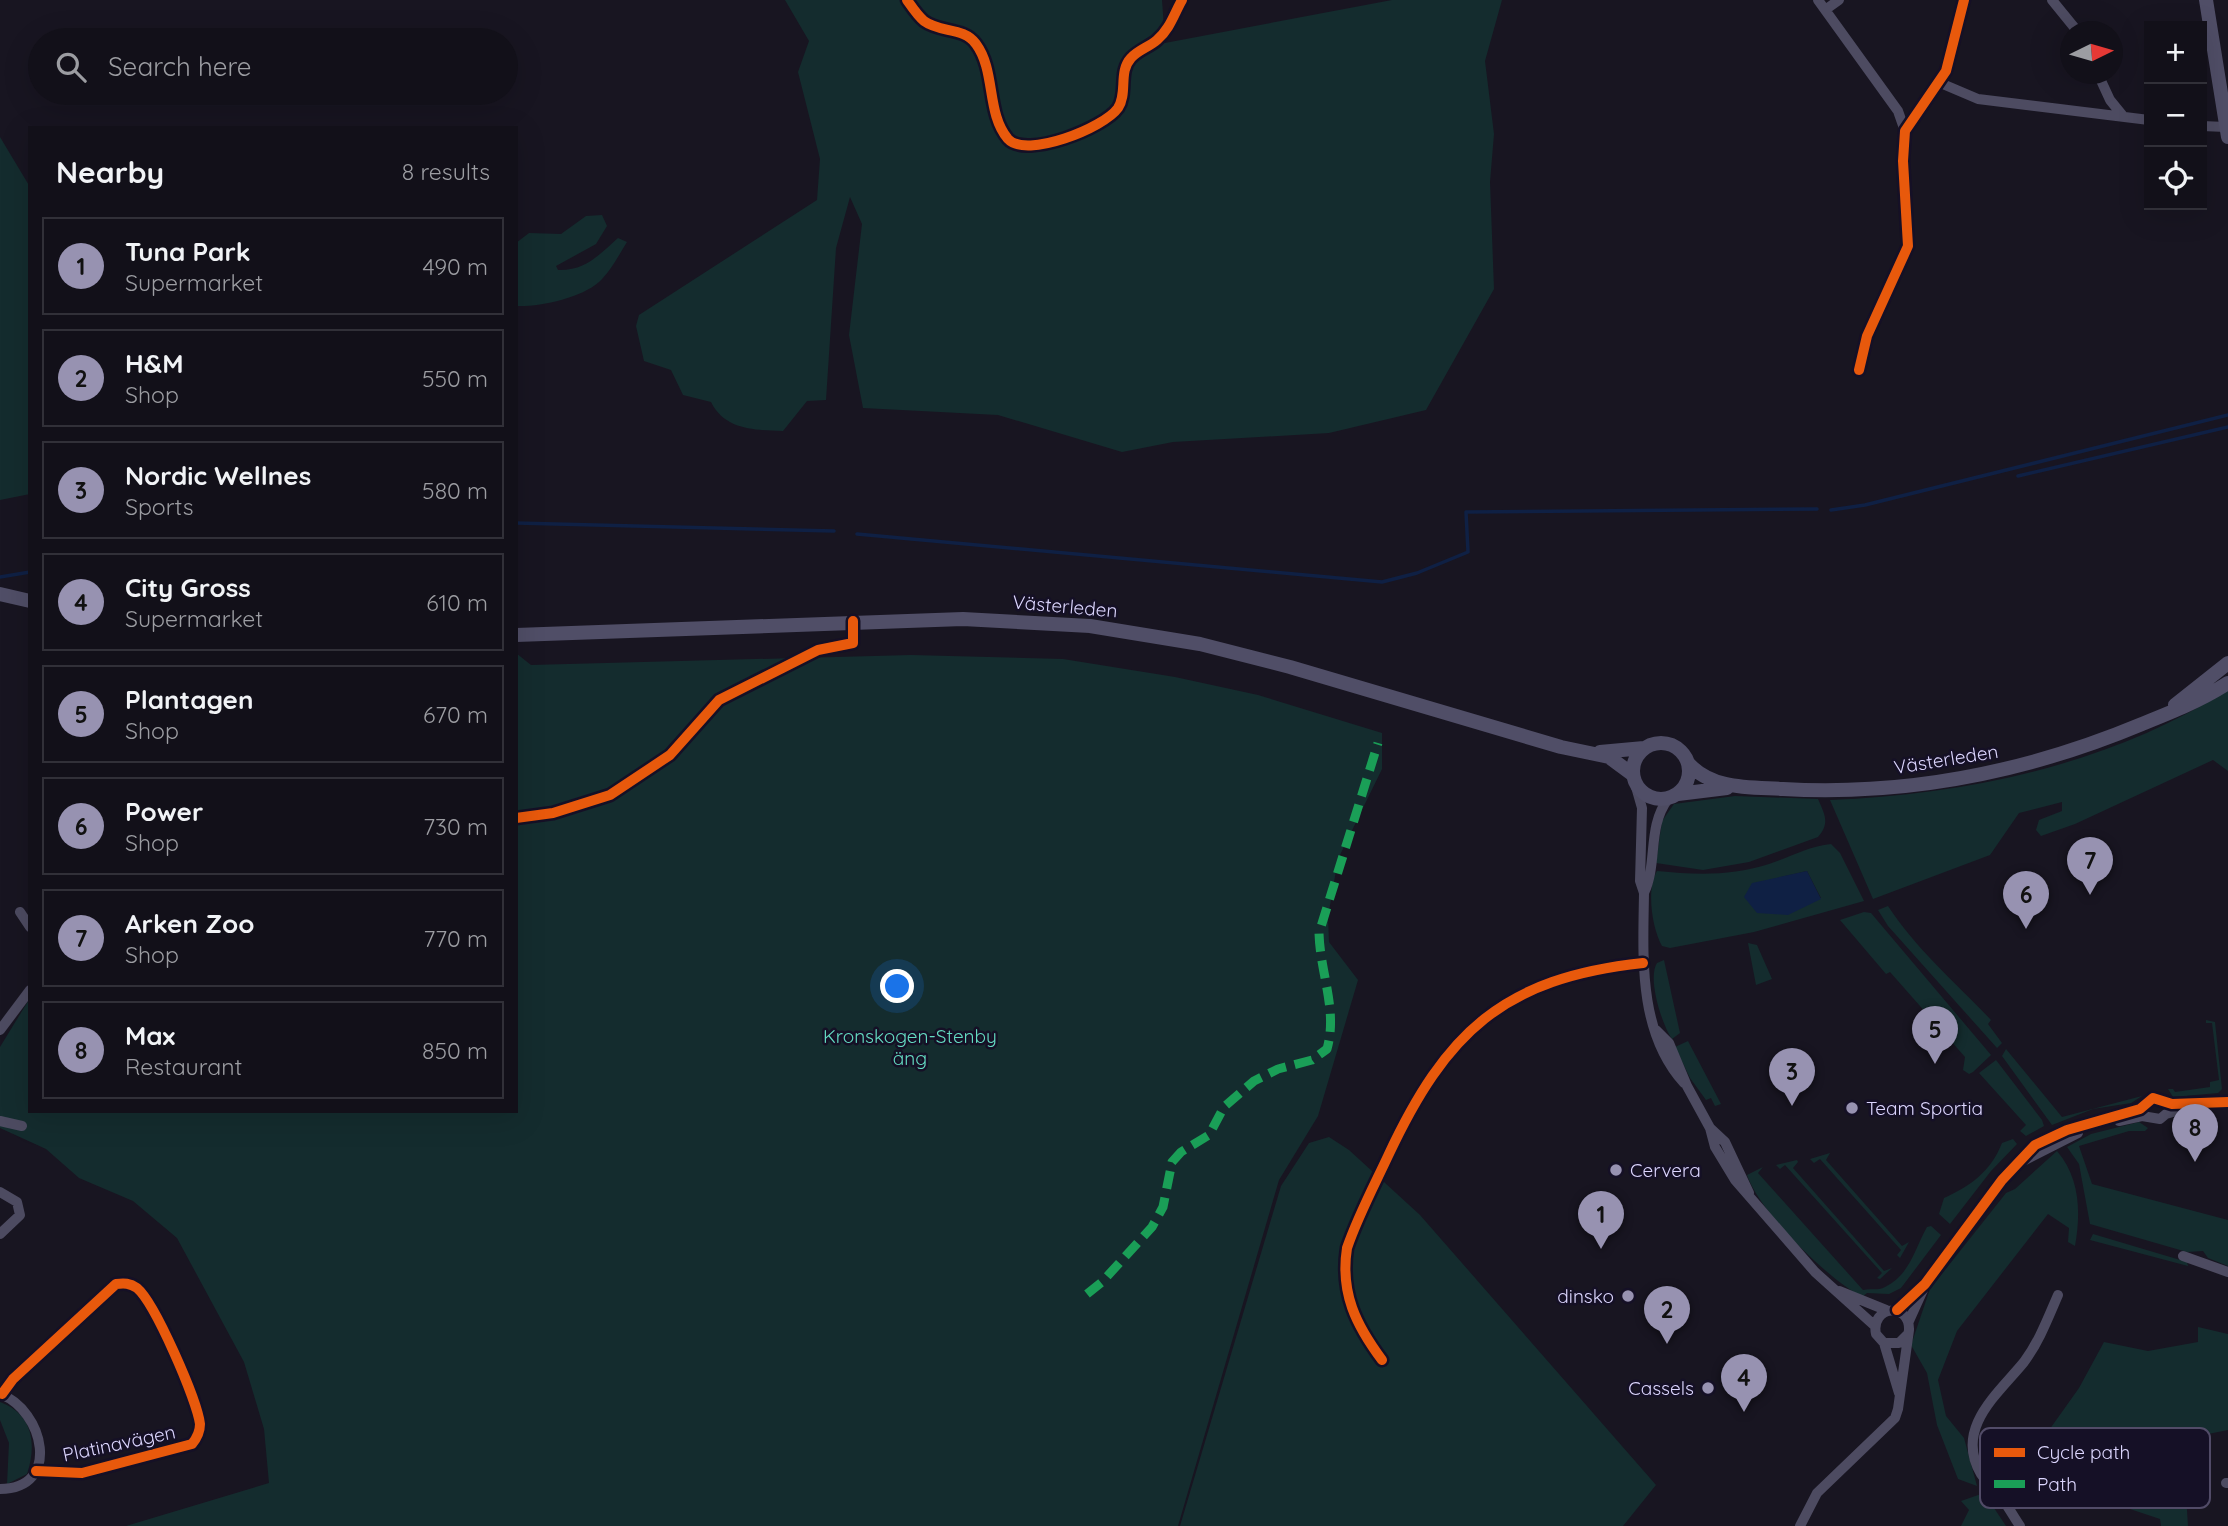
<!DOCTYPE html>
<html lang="en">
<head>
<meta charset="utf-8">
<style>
	body { margin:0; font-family:Quicksand,sans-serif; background:#1f1e26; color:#f1f3f6 }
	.controls { position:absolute; right:21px; top:21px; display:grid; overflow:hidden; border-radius:0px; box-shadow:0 7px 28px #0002 }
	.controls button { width:63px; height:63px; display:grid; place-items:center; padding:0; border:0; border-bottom:2px solid #313038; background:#121019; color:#f1f3f6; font:35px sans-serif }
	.compass { position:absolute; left:2060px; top:21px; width:63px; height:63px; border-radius:50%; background:#121019; box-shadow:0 7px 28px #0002; rotate:85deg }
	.you { position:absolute; left:898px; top:987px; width:24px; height:24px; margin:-18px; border:5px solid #fff; border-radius:50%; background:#1a73e8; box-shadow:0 0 0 10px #1a73e833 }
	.badge { display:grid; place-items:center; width:46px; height:46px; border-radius:50%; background:#9792b1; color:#111; font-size:23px; font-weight:700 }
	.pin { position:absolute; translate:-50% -58px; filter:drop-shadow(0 2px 4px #0008) }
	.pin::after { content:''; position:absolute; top:37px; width:24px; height:21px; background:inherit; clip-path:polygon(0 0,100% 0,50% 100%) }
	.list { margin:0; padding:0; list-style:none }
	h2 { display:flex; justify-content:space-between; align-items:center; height:91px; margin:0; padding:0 28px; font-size:30px }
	h2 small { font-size:23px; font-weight:400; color:#9c9da2 }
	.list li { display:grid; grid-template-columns:46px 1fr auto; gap:21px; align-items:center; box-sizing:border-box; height:98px; margin:0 14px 14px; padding:0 14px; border:2px solid #313038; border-radius:0px }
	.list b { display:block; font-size:26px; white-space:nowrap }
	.list p { margin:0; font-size:23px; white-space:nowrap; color:#9c9da2 }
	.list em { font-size:23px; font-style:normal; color:#9c9da2 }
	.icon { flex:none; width:38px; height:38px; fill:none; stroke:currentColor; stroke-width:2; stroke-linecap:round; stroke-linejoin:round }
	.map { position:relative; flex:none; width:2228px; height:1526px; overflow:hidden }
	.search { position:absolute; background:#121019; box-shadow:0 7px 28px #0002; left:28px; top:28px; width:490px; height:77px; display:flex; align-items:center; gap:18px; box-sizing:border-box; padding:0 24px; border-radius:38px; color:#9c9da2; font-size:26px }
	.panel { position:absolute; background:#121019; box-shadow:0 7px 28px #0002; left:28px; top:126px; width:490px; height:987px; border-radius:0px }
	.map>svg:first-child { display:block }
	.green { fill:#142c2e; fill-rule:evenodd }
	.water { fill:#0f2044 }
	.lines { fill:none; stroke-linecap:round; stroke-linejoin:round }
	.stream { stroke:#0f2044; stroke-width:3.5 }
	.street { stroke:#4d4b61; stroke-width:10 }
	.secondary { stroke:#504e67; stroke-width:14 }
	.quiet { stroke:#1a9f57; stroke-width:9; stroke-dasharray:18 9; stroke-linecap:butt }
	.cycleway-casing { stroke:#151026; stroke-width:15 }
	.cycleway { stroke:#e8590c; stroke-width:10 }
	.poi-dot { fill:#9792b1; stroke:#151026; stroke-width:2.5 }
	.labels { text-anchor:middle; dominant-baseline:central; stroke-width:5; stroke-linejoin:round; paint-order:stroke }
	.street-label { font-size:19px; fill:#dcd6fe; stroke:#151026 }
	.park-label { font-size:19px; fill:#64dcc2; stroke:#151026 }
	.poi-label { font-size:19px; fill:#dcd6fe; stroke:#151026; text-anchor:start }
	.key { fill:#151026; stroke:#514b67; stroke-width:2 }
	.key-label { font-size:19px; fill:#dcd6fe }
</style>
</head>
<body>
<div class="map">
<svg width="2228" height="1526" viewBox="0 0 2228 1526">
	<rect width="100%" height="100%" fill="#181521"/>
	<path class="green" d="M785,0H1162L1165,43L1392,0H1502L1485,61L1494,134L1490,182L1494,289L1426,410L1329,433L1173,442L1122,452L998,415L863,408L849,335L862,224L850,197L836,248L826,400L807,401L783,431C754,430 725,430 711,402L683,395L671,370L644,361L636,326L639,315L817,200L820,159L798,72L809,41Z
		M0,137L30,187V494L0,500Z
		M602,215L607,226L596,244L556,266L558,270C585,271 599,255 618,238L627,242C619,255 610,272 599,282C581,298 540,307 516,306V243L529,233L561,234L586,216Z
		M516,653L531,665L911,655L1063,659L1175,677L1258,695L1382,733V769L1338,859L1328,917L1329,942L1358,980L1318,1116L1279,1180L1178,1526H126L269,1483L264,1429L244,1362L177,1238L133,1201L79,1178L46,1149L0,1128V1047L30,998V1111H516Z
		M2228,690V771L2213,760L2075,824L2041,836L2036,830L2039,820L2062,811V802L2019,813L1990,855L1873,899L1830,800C1969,794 2108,765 2228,690Z
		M1735,796L1818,799C1825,815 1830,823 1818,837L1749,862L1703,870L1656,863L1662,821L1674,804Z
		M1831,844L1840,853L1864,901L1754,932L1670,948L1662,946C1652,928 1646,889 1657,871C1697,875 1731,876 1769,864C1791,857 1809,846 1831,844ZM1807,871L1821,898L1752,884Z
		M1888,906C1917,950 1955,982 1991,1020L1988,1024L2002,1043L1997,1048L1888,926L1878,910Z
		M1864,912L1871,913L1991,1055L1973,1072L1969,1074L1963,1070L1965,1057L1890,972L1886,974L1840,920Z
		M1748,943L1757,945L1772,979L1756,985Z
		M1664,960L1680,1033L1672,1039C1662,1025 1647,978 1657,963Z
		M2206,1020L2215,1022L2222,1089L2218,1093L2173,1097L2168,1089H2173L2175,1092L2210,1087V1082L2219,1080L2212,1023H2206Z
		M1688,1041L1721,1104L1715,1106L1711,1098L1706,1100L1690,1078L1675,1047Z
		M2006,1049L2062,1117L2142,1096L2131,1103L2093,1109L2052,1125L2002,1056Z
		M1996,1060L2042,1120L2044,1126L2026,1136L2020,1131L2026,1125L1979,1073Z
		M2139,1122L2148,1128L2145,1131H2129L2079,1146L2092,1184L2228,1220V1266L2208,1258L2203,1251L2187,1252L2090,1224L2079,1164L2067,1147L2091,1134Z
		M1329,1137L1349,1150L1420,1215L1656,1485L1623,1526H1180L1281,1186L1309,1143Z
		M2013,1139L2017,1144L1991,1171L1950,1224L1939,1214L1944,1198C1971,1186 1991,1171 2002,1143Z
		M2057,1151C2080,1178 2081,1212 2075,1246L2068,1242L2069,1228L2048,1214L1957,1331L1938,1380L1946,1416L1964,1438L1977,1486L1958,1479L1937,1425L1927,1373L1911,1345L1930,1289L2006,1193L2015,1189Z
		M1830,1153L1826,1160L1902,1246L1909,1242L1900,1258L1897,1255L1901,1250L1820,1159L1814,1163L1810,1159Z
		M1797,1160L1798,1162L1793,1168L1884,1271L1892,1268L1880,1279L1877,1278L1882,1273L1785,1165L1780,1169L1776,1165Z
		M1763,1167L1758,1173L1863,1290C1870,1288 1878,1291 1885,1287C1910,1275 1915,1248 1927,1227L1931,1226L1941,1235L1901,1288L1889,1294L1867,1293L1862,1297C1827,1278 1760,1213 1747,1175Z
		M2093,1234L2187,1262L2188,1266L2090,1240Z
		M2198,1327L2228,1334V1430L2208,1434L2185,1479L2188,1526H2161L2160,1519L2112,1503L2075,1507L2042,1440L2079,1388L2104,1342L2148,1351L2198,1342Z
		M0,1402C33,1414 37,1444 27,1474L7,1484L9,1443L0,1420Z
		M1984,1493L2006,1526H1961L1969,1510L1961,1501Z"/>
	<path class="water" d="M1807,871L1821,899L1788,915L1757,913L1744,897L1752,883Z"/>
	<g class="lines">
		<path class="stream" d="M2018,476L2228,427
			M1831,510L1865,505L2228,415
			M516,523L834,531
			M857,534L1382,582L1417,573L1468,552L1466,512L1817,509
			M0,577L30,572"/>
		<path class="street" d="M907,0C912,7 917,15 924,21C940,33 964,27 976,44C996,71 986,113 1008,139C1026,159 1104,128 1118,108C1128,93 1118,72 1131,58C1138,50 1149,47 1157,40C1170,29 1174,14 1182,0
			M1818,0L1898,111L1905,131
			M2052,0L2078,32
			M1825,10L1839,0
			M2098,74L2110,100L2123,116
			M1938,82L1978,99L2149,120
			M2202,126L2226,127
			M1859,370L1867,336L1908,246L1903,161L1905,131L1946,71L1964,0
			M1636,787L1642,808L1640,881L1644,893C1643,958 1638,1032 1684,1083
			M516,818L553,813L610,795L670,755L719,700L818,650L853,643V621
			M1644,893C1658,863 1647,827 1668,799
			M20,912L30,927
			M0,1030L30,990
			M1656,1030L1669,1043L1687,1086L1710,1128L1715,1147L1735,1180L1815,1272L1875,1326
			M0,1121L22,1126
			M2119,1121L2142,1116L2160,1119L2166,1114L2187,1108
			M1710,1128L1725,1142L1749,1193
			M2023,1161L2078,1133
			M0,1192L17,1202L20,1215L0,1234
			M2183,1256L2228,1272
			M1839,1291L1886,1310
			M1897,1310L1925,1284L2002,1180L2035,1145L2067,1130L2140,1109L2153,1098L2172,1104L2228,1102
			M1909,1321L1923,1290
			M1884,1343L1899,1393
			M1382,1360C1356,1325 1340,1293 1347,1248C1358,1216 1374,1186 1388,1156C1446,1032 1503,978 1643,963
			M0,1394C44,1410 62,1489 0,1489
			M2,1394L13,1379L116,1284C124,1283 130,1283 137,1288C155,1303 197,1400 200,1424C200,1432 197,1438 192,1444L82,1473L36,1471
			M2226,1483H2228
			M1800,1526L1817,1493L1895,1418L1898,1409L1909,1330C1910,1301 1870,1306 1876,1334L1884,1343H1899L1907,1335
			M2020,1526C2012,1514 2005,1501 1996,1490C1991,1485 1985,1480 1981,1474C1954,1428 1998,1394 2024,1362C2039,1342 2048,1318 2058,1295"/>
		<path class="secondary" d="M2206,0L2228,137
			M0,594L30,601
			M516,635L963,619L1090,626L1200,644L1290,667L1561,747L1609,757L1632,774
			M2175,705L2228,663
			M1633 771a28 28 0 1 1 56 0a28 28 0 1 1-56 0Z
			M1600,752L1644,748
			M1688,763C1712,790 1750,787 1783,789C1907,796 2027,772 2142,724C2172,712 2200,701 2228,683
			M1678,794L1727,788"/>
		<path class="quiet" d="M1087,1294L1102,1282L1152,1227L1163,1207L1172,1162L1181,1152L1209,1135L1224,1107L1254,1081L1278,1069L1312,1060L1327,1049C1338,1010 1320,973 1319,933L1378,743"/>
		<defs>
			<path id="cycleway" d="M907,0C912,7 917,15 924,21C940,33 964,27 976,44C996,71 986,113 1008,139C1026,159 1104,128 1118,108C1128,93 1118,72 1131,58C1138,50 1149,47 1157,40C1170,29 1174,14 1182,0
				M1859,370L1867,336L1908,246L1903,161L1905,131L1946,71L1964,0
				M516,818L553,813L610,795L670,755L719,700L818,650L853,643V621
				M1897,1310L1925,1284L2002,1180L2035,1145L2067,1130L2140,1109L2153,1098L2172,1104L2228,1102
				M1382,1360C1356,1325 1340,1293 1347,1248C1358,1216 1374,1186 1388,1156C1446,1032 1503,978 1643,963
				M2,1394L13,1379L116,1284C124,1283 130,1283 137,1288C155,1303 197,1400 200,1424C200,1432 197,1438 192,1444L82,1473L36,1471"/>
		</defs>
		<use href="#cycleway" class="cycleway-casing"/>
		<use href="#cycleway" class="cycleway"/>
	</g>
	<g class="poi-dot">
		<circle cx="1852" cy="1108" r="7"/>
		<circle cx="1616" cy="1170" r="7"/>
		<circle cx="1628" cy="1296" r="7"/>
		<circle cx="1708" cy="1388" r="7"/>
	</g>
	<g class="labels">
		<g class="street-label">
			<text transform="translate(1065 606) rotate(5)">Västerleden</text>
			<text transform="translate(1946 759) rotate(-9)">Västerleden</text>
			<text transform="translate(119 1443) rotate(-12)">Platinavägen</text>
		</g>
		<g class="park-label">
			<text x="910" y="1036">Kronskogen-Stenby<tspan x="910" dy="22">äng</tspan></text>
		</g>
		<g class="poi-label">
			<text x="1866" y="1108">Team Sportia</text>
			<text x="1630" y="1170">Cervera</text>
			<text x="1614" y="1296" text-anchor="end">dinsko</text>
			<text x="1694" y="1388" text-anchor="end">Cassels</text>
		</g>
	</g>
	<rect x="1980" y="1428" width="230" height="80" rx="10" class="key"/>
	<rect x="1994" y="1448" width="31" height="9" fill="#e8590c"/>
	<rect x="1994" y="1480" width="31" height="8" fill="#1a9f57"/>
	<g class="key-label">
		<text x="2037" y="1459">Cycle path</text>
		<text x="2037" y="1491">Path</text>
	</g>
</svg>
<div class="controls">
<button>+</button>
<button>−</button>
<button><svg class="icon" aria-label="locate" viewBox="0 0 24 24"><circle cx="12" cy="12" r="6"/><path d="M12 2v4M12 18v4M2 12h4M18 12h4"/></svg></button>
</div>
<svg class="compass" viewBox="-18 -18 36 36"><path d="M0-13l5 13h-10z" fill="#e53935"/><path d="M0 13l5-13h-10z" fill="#9c9da2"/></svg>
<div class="you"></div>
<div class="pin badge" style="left:1601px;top:1249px">1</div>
<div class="pin badge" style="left:1667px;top:1344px">2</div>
<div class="pin badge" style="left:1792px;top:1106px">3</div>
<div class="pin badge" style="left:1744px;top:1412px">4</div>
<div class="pin badge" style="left:1935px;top:1064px">5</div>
<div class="pin badge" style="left:2026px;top:929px">6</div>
<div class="pin badge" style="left:2090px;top:895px">7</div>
<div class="pin badge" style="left:2195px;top:1162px">8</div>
<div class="search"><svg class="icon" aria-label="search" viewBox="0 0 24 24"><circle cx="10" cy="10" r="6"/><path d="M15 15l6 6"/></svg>Search here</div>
<section class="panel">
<h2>Nearby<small>8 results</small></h2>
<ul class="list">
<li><span class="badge">1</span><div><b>Tuna Park</b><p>Supermarket</p></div><em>490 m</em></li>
<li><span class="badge">2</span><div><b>H&amp;M</b><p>Shop</p></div><em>550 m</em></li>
<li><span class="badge">3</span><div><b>Nordic Wellnes</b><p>Sports</p></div><em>580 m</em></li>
<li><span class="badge">4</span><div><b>City Gross</b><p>Supermarket</p></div><em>610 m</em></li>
<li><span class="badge">5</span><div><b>Plantagen</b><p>Shop</p></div><em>670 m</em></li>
<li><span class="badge">6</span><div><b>Power</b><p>Shop</p></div><em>730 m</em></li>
<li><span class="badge">7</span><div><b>Arken Zoo</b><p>Shop</p></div><em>770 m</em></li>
<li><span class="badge">8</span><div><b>Max</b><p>Restaurant</p></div><em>850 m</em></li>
</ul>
</section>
</div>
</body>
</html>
